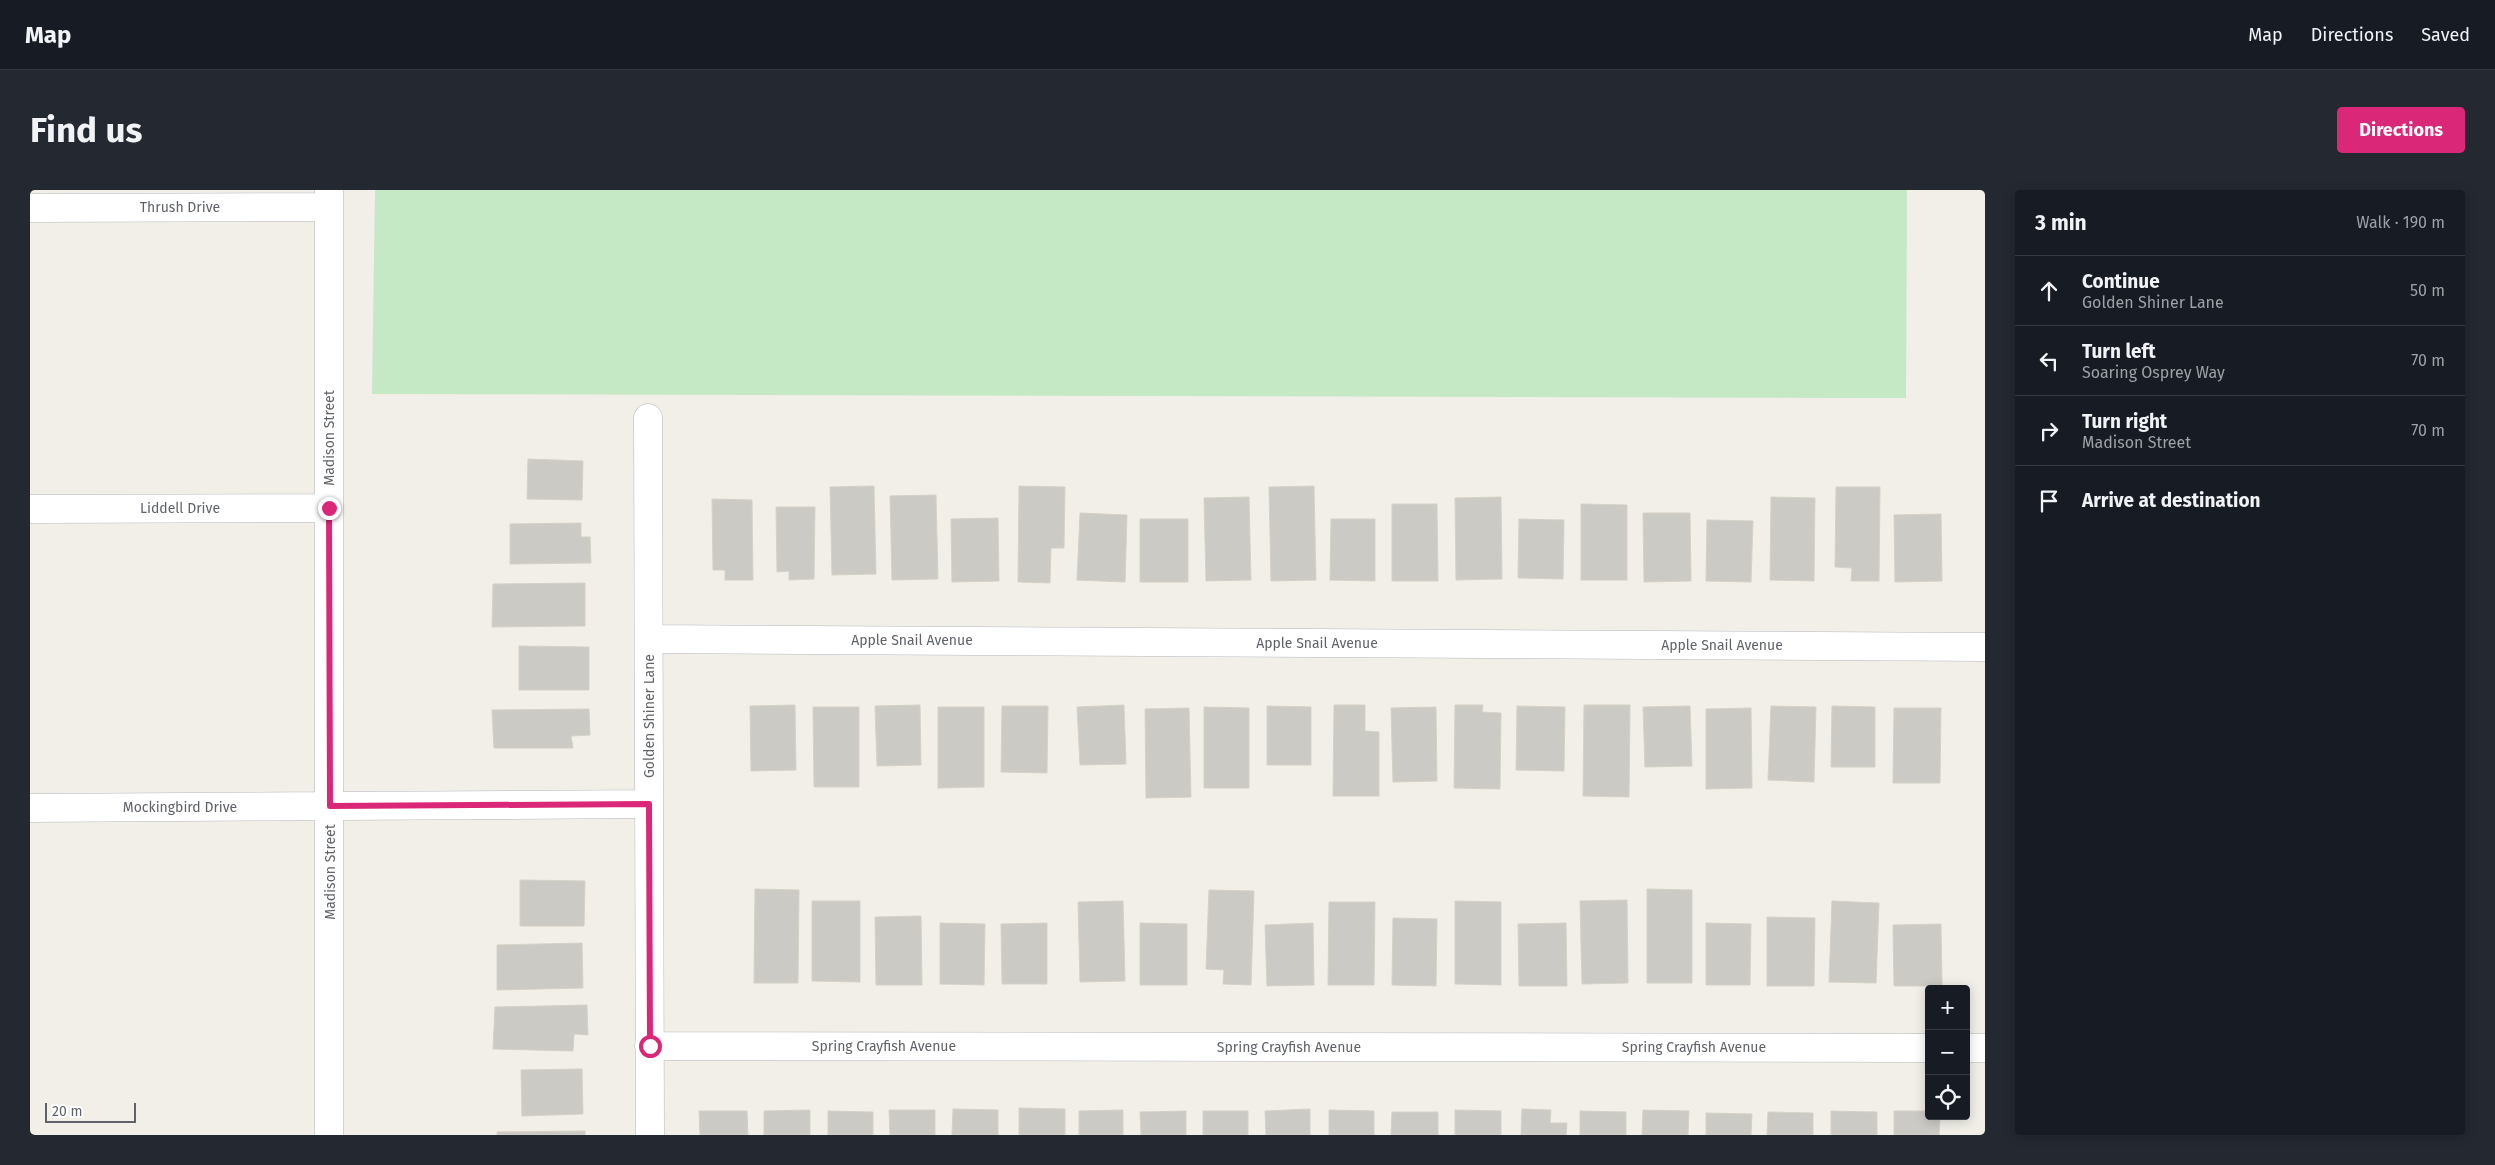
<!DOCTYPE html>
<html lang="en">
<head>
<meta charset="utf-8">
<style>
	body { margin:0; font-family:"Fira Sans",sans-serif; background:#242831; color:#f1f3f6 }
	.controls { position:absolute; right:15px; bottom:15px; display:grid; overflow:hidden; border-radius:5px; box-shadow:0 2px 12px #0003 }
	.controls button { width:45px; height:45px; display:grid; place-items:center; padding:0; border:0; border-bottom:1px solid #363941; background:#171b24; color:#f1f3f6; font:25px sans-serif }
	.scale { position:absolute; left:15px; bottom:12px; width:91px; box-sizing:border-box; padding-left:5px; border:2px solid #5f6368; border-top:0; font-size:14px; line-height:18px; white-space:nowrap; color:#5f6368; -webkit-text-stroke:4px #fff; paint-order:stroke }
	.stop { position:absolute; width:15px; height:15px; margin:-11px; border:4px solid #db2777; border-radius:50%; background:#fff }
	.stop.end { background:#db2777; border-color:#fff; box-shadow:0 1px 5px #0008 }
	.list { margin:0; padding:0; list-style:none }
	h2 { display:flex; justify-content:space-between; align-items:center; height:65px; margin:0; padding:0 20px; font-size:21px }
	h2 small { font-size:16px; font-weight:400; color:#9ea1a6 }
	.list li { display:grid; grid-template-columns:32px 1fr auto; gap:15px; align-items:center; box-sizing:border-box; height:70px; padding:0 20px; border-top:1px solid #363941 }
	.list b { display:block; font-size:19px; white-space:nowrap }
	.list p { margin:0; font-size:16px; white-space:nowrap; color:#9ea1a6 }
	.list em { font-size:16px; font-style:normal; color:#9ea1a6 }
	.icon { flex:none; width:28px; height:28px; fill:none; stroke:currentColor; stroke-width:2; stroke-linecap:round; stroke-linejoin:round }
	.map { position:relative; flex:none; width:1955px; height:945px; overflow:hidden; border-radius:5px }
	header { display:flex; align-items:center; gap:30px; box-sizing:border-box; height:70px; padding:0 25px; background:#171b24; border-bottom:1px solid #363941 }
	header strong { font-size:24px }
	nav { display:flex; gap:28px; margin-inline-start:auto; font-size:18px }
	.intro { display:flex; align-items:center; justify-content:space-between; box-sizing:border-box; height:120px; padding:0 30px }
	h1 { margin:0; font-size:35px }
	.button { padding:12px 22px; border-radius:5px; background:#db2777; color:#fff; font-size:18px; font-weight:700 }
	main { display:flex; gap:30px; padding:0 30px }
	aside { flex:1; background:#171b24; border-radius:5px; box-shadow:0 2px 12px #0003 }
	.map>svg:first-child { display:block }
	.green { fill:#c5e8c5 }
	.building { fill:#cccac5; stroke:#d6d1c6 }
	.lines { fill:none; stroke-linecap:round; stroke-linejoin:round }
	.minor-casing { stroke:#b5b8bc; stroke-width:29 }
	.minor { stroke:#fff; stroke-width:28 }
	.route { stroke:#db2777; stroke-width:6 }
	.labels { text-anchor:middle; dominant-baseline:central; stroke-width:4; stroke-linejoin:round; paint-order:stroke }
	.street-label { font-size:14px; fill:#5f6368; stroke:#fff }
</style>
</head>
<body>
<header>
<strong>Map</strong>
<nav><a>Map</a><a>Directions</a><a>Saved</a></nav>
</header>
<div class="intro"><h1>Find us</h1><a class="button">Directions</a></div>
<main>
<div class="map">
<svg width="1955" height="945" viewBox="0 0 1955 945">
	<rect width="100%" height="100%" fill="#f1efe8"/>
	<path class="green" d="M345,0H1877L1876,208L342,204Z"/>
	<path class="building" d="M498,269L553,271L552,310L497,309Z
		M844,296L846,384L802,385L800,297Z
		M989,296L1035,297L1034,358H1021L1020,393L988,392Z
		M1284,296L1286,390L1241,391L1239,297Z
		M1806,297H1850L1849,391H1821L1822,378L1805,377Z
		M906,305L908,389L862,390L860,306Z
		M1219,307L1221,390L1176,391L1174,308Z
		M1471,307L1472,389L1426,390L1425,308Z
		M1741,307L1785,308L1784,391L1740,390Z
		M682,309L722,310L723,390H695V380H683Z
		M1362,314H1407L1408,391H1362Z
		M1551,314L1597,315V390H1551Z
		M746,317H785L784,389L759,390V381L747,382Z
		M1050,323L1097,325L1095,392L1047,390Z
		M1613,323H1660L1661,391L1614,392Z
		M1911,324L1912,391L1865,392L1864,325Z
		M968,328L969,391L922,392L921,329Z
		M1110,329H1158V392H1110Z
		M1301,329H1345V391L1300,390Z
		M1489,329L1534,330L1533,389L1488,388Z
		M1677,330L1723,331L1721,392L1676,391Z
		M551,333V347H560L561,373L480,374V334Z
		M555,393V436L462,437L463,394Z
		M489,456L559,457V500H489Z
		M765,515L766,580L721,581L720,516Z
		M890,515L891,575L847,576L845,516Z
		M1094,515L1096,574L1050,575L1047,517Z
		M1304,515H1335V541L1349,542V606H1303Z
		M1425,515H1453L1452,522L1471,523L1470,599L1424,598Z
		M1554,515H1600L1599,607L1553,606Z
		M972,516H1018L1017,583L971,582Z
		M1237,516L1281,517V575H1237Z
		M1487,516L1535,517L1534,581L1486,580Z
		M1660,516L1662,576L1615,577L1613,517Z
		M1741,516L1786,517L1784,592L1738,590Z
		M1802,516L1845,517V577H1801Z
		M783,517H829V597H784Z
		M908,517H954V597L908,598Z
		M1174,517L1219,518V598H1174Z
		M1406,517L1407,591L1363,592L1361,518Z
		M1159,518L1161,607L1116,608L1115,519Z
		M1721,518L1722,598L1676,599V519Z
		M1864,518H1911L1910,593H1863Z
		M559,519L560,545L541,546L543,558H464L462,520Z
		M490,690L555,691L554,736H490Z
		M725,699L769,700L768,793H724Z
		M1617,699L1662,700V793H1617Z
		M1179,700L1224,701L1221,795L1193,794L1194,780L1176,779Z
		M1597,710L1598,793L1552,794L1550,711Z
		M782,711H830V792L782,791Z
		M1093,711L1095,791L1050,792L1048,712Z
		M1425,711L1471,712V795L1425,794Z
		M1802,711L1849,713L1846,793L1799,792Z
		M1299,712H1345L1344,795H1298Z
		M891,726L892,795H846L845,727Z
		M1737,727L1785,728L1784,796H1737Z
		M1363,728L1407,729L1406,796L1362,795Z
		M910,733L955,734L954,795L910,794Z
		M1017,733V794H972L971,734Z
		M1110,733L1157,734V795H1110Z
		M1283,733L1284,795L1237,796L1235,735Z
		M1536,733L1537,796H1489L1488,734Z
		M1676,733L1721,734L1720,795H1676Z
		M1911,734L1912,796H1864L1863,735Z
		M552,753L553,798L467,800V755Z
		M557,815L558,845L544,844L543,861L463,859L465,817Z
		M552,879L553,924L492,926L491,880Z
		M989,918L1035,919V945H989Z
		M923,919L968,920V945H922Z
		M1280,919V945H1236L1235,921Z
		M1492,919L1521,920L1520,933H1537L1536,945H1491Z
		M780,920V945H734V921Z
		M859,920H905V945H860Z
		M1093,920V945H1049V921Z
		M1299,920L1344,921V945H1299Z
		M1425,920L1471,921V945H1425Z
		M1613,920L1659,921L1658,945H1612Z
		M669,921H717L718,945H670Z
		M798,921L843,922V945H798Z
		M1156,921V945H1111L1110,922Z
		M1173,921H1218V945H1173Z
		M1550,921L1596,922V945H1550Z
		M1801,921L1847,922V945H1801Z
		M1864,921H1899V926H1910L1909,945H1864Z
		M1362,922H1408V945H1361Z
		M1738,922L1783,923V945H1737Z
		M1676,923L1722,924L1721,945H1676Z
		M555,941V945H467V942Z"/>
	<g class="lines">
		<defs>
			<path id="minor" d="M299,0V945
				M0,18L299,17
				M618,228L620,945
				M0,319L299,318
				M619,449L1955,457
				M0,618L619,614
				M619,856L1899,858
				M1936,858H1955"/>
		</defs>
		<use href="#minor" class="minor-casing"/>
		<use href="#minor" class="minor"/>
	</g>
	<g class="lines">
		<path class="route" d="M299,318L300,616L619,614L620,856"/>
	</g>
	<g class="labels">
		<g class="street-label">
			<text x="150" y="17">Thrush Drive</text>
			<text transform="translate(299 248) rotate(-90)">Madison Street</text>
			<text x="150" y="318">Liddell Drive</text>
			<text x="882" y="450">Apple Snail Avenue</text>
			<text x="1287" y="453">Apple Snail Avenue</text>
			<text x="1692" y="455">Apple Snail Avenue</text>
			<text transform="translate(619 526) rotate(-90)">Golden Shiner Lane</text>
			<text x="150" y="617">Mockingbird Drive</text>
			<text transform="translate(300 682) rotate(-90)">Madison Street</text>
			<text x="854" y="856">Spring Crayfish Avenue</text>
			<text x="1259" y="857">Spring Crayfish Avenue</text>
			<text x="1664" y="857">Spring Crayfish Avenue</text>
		</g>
	</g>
</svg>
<div class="controls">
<button>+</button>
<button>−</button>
<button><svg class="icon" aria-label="locate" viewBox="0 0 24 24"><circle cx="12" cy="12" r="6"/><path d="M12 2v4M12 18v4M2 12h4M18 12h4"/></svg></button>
</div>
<div class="scale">20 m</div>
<div class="stop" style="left:620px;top:856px"></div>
<div class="stop end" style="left:299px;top:318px"></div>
</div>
<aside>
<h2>3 min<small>Walk · 190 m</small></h2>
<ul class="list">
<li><svg class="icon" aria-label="ahead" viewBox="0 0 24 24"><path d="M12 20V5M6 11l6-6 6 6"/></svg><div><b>Continue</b><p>Golden Shiner Lane</p></div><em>50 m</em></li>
<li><svg class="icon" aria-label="left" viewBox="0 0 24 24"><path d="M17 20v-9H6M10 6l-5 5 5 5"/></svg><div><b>Turn left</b><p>Soaring Osprey Way</p></div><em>70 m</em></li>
<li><svg class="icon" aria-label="right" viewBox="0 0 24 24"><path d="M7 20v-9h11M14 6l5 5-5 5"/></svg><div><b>Turn right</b><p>Madison Street</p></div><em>70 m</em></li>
<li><svg class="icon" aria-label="arrive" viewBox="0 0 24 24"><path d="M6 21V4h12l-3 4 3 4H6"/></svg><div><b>Arrive at destination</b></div></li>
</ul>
</aside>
</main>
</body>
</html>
